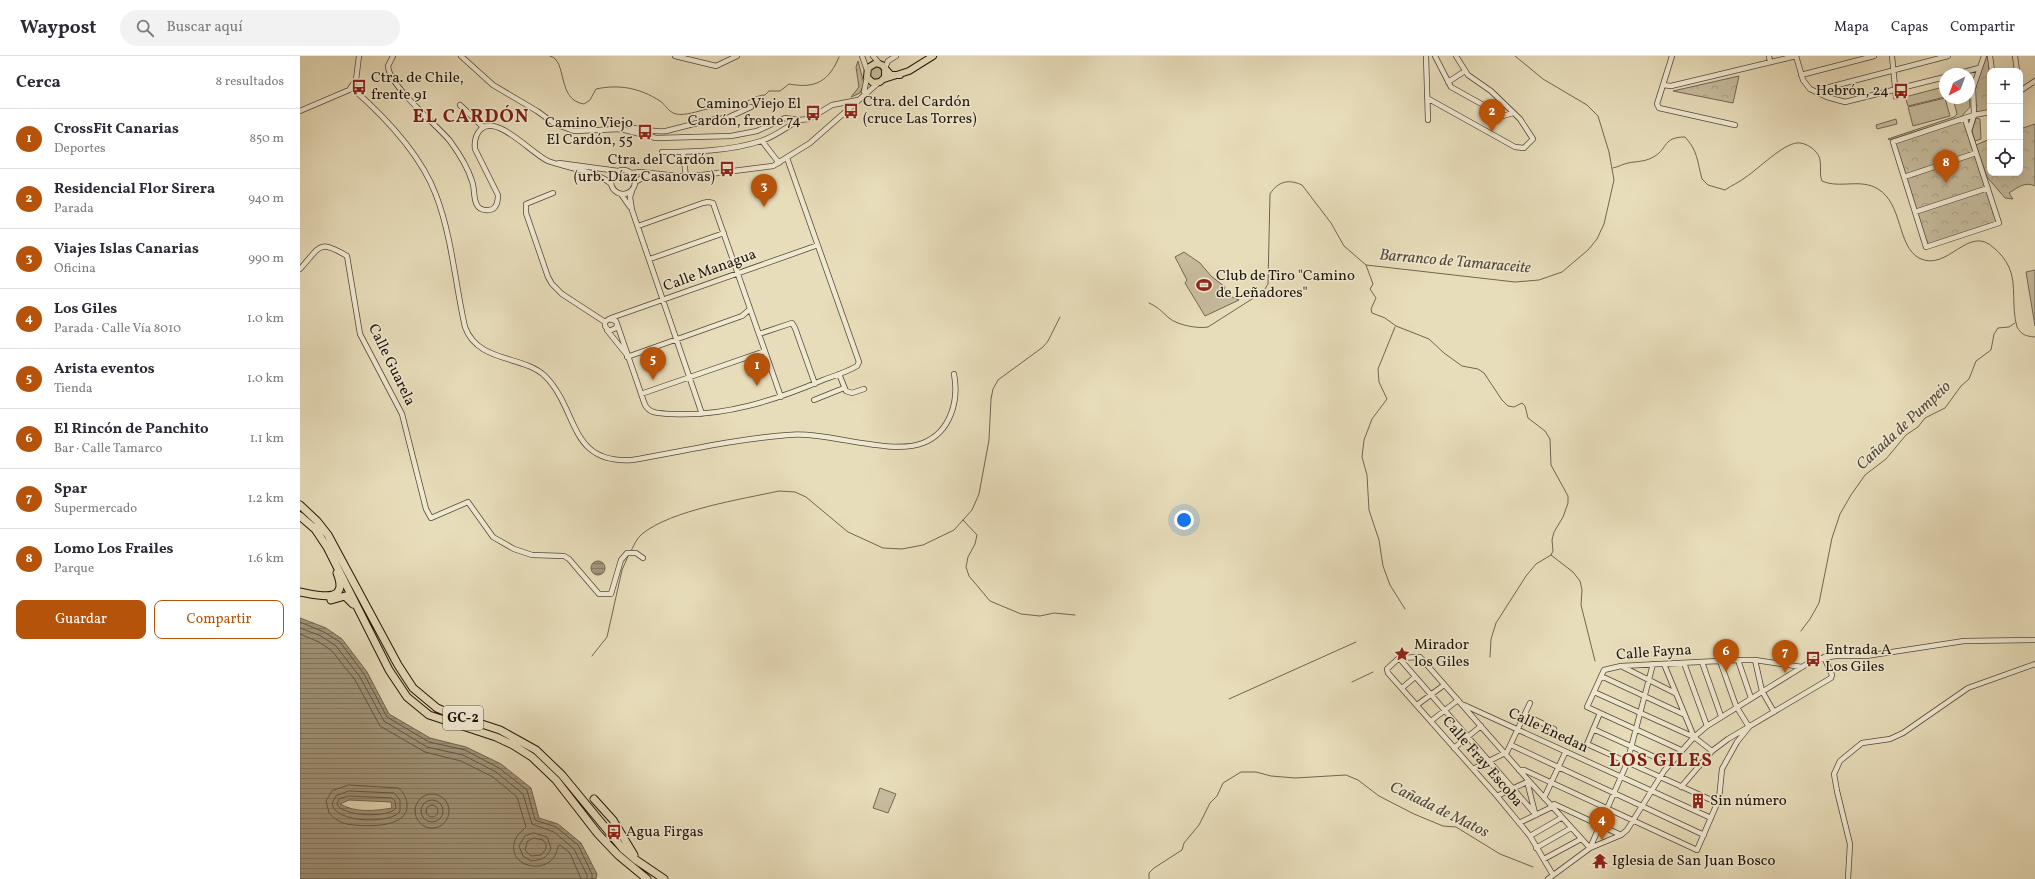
<!DOCTYPE html>
<html lang="es">
<head>
<meta charset="utf-8">
<style>
	body { margin:0; font-family:Vollkorn,serif; background:#f2f2f3; color:#2b2b33 }
	.controls { position:absolute; right:12px; top:12px; display:grid; overflow:hidden; border-radius:8px; box-shadow:0 4px 16px #0002 }
	.controls button { width:36px; height:36px; display:grid; place-items:center; padding:0; border:0; border-bottom:1px solid #e1e1e2; background:#fff; color:#2b2b33; font:20px sans-serif }
	.compass { position:absolute; left:1639px; top:12px; width:36px; height:36px; border-radius:50%; background:#fff; box-shadow:0 4px 16px #0002; rotate:221deg }
	.you { position:absolute; left:884px; top:464px; width:14px; height:14px; margin:-10px; border:3px solid #fff; border-radius:50%; background:#1a73e8; box-shadow:0 0 0 6px #1a73e833 }
	.badge { display:grid; place-items:center; width:26px; height:26px; border-radius:50%; background:#b45309; color:#fff; font-size:13px; font-weight:700 }
	.pin { position:absolute; translate:-50% -33px; filter:drop-shadow(0 1px 2px #0008) }
	.pin::after { content:''; position:absolute; top:21px; width:14px; height:12px; background:inherit; clip-path:polygon(0 0,100% 0,50% 100%) }
	.list { margin:0; padding:0; list-style:none }
	h2 { display:flex; justify-content:space-between; align-items:center; height:52px; margin:0; padding:0 16px; font-size:17px }
	h2 small { font-size:13px; font-weight:400; color:#7c7c81 }
	.list li { display:grid; grid-template-columns:26px 1fr auto; gap:12px; align-items:center; box-sizing:border-box; height:60px; padding:0 16px; border-top:1px solid #e1e1e2 }
	.list b { display:block; font-size:15px; white-space:nowrap }
	.list p { margin:0; font-size:13px; white-space:nowrap; color:#7c7c81 }
	.list em { font-size:13px; font-style:normal; color:#7c7c81 }
	.actions { display:flex; gap:8px; padding:12px 16px }
	.actions a { flex:1; padding:9px 0; border:1px solid #b45309; border-radius:8px; text-align:center; font-size:14px; color:#b45309 }
	.actions .main { background:#b45309; color:#fff }
	.icon { flex:none; width:22px; height:22px; fill:none; stroke:currentColor; stroke-width:2; stroke-linecap:round; stroke-linejoin:round }
	.map { position:relative; flex:none; width:1735px; height:823px; overflow:hidden }
	header { display:flex; align-items:center; gap:24px; box-sizing:border-box; height:56px; padding:0 20px; background:#fff; border-bottom:1px solid #e1e1e2 }
	header strong { font-size:19px }
	nav { display:flex; gap:22px; margin-inline-start:auto; font-size:14px }
	.search { width:280px; height:36px; background:#f2f2f3; display:flex; align-items:center; gap:10px; box-sizing:border-box; padding:0 14px; border-radius:22px; color:#7c7c81; font-size:15px }
	main { display:flex }
	aside { flex:1; background:#fff }
	.map>svg:first-child { display:block }
	.green { fill:#c6bb9c; stroke:#736854 }
	.park { fill:url(#park-crowns); stroke:#736854 }
	.water { fill:url(#water-rules); stroke:#6f6551; fill-rule:evenodd }
	.lines { fill:none; stroke-linecap:round; stroke-linejoin:round }
	.shore { stroke:#625846; stroke-width:1 }
	.stream { stroke:#6f6551; stroke-width:1 }
	.minor-casing { stroke:#524838; stroke-width:6 }
	.major-casing { stroke:#20160c; stroke-width:8 }
	.highway-casing { stroke:#20160c; stroke-width:9 }
	.minor { stroke:#f0e9d2; stroke-width:4.5 }
	.major { stroke:#e8ddba; stroke-width:6 }
	.highway { stroke:#e8ddba; stroke-width:7 }
	.labels { text-anchor:middle; dominant-baseline:central; stroke-width:3; stroke-linejoin:round; paint-order:stroke }
	.shield { fill:#f0e9d2; stroke:#5e5547; stroke-width:1 }
	.shield-label { font-size:14px; font-weight:bold; fill:#20160c }
	.poi-label { font-size:15px; fill:#20160c; stroke:#f0e9d2; text-anchor:start }
	.street-label { font-size:15px; fill:#20160c; stroke:#f0e9d2 }
	.water-label { font-size:16px; font-style:italic; fill:#554a3a; stroke:#f0e9d2 }
	.district-label { font-size:19px; font-weight:bold; letter-spacing:1px; fill:#7a1f14; stroke:#f0e9d2 }
</style>
</head>
<body>
<header>
<strong>Waypost</strong>
<div class="search"><svg class="icon" aria-label="search" viewBox="0 0 24 24"><circle cx="10" cy="10" r="6"/><path d="M15 15l6 6"/></svg>Buscar aquí</div>
<nav><a>Mapa</a><a>Capas</a><a>Compartir</a></nav>
</header>
<main>
<aside>
<h2>Cerca<small>8 resultados</small></h2>
<ul class="list">
<li><span class="badge">1</span><div><b>CrossFit Canarias</b><p>Deportes</p></div><em>850 m</em></li>
<li><span class="badge">2</span><div><b>Residencial Flor Sirera</b><p>Parada</p></div><em>940 m</em></li>
<li><span class="badge">3</span><div><b>Viajes Islas Canarias</b><p>Oficina</p></div><em>990 m</em></li>
<li><span class="badge">4</span><div><b>Los Giles</b><p>Parada · Calle Vía 8010</p></div><em>1.0 km</em></li>
<li><span class="badge">5</span><div><b>Arista eventos</b><p>Tienda</p></div><em>1.0 km</em></li>
<li><span class="badge">6</span><div><b>El Rincón de Panchito</b><p>Bar · Calle Tamarco</p></div><em>1.1 km</em></li>
<li><span class="badge">7</span><div><b>Spar</b><p>Supermercado</p></div><em>1.2 km</em></li>
<li><span class="badge">8</span><div><b>Lomo Los Frailes</b><p>Parque</p></div><em>1.6 km</em></li>
</ul>
<div class="actions"><a class="main">Guardar</a><a>Compartir</a></div>
</aside>
<div class="map">
<svg width="1735" height="823" viewBox="0 0 1735 823">
	<defs>
		<pattern id="park-crowns" width="20" height="18" patternUnits="userSpaceOnUse"><rect width="20" height="18" fill="#c6bb9c"/><path d="M2 6a3 3 0 1 1 6 0M12 15a3 3 0 1 1 6 0" fill="none" stroke="#aaa085"/></pattern>
		<pattern id="water-rules" width="6" height="5" patternUnits="userSpaceOnUse"><rect width="6" height="5" fill="#a4997f"/><path d="M0 2.5h6" fill="none" stroke="#857c66"/></pattern>
	</defs>
	<rect width="100%" height="100%" fill="#e8ddba"/>
	<filter id="stains"><feTurbulence type="fractalNoise" baseFrequency=".005" numOctaves="4"/><feColorMatrix values="0 0 0 0 .2 0 0 0 0 .09 0 0 0 0 .02 0 0 0 .5 -.17"/></filter>
	<radialGradient id="worn" r=".72"><stop offset=".6" stop-color="#630" stop-opacity="0"/><stop offset="1" stop-color="#630" stop-opacity=".3"/></radialGradient>
	<path class="green" d="M570 17a6 6 0 1 1 12 0a6 6 0 1 1-12 0Z
		M1643,31L1645,41L1608,50L1605,41Z
		M1669,38L1670,51L1661,61L1589,84L1588,83L1654,61L1657,58L1653,42H1669Z
		M1645,42L1650,60L1613,70L1608,51Z
		M1596,63L1597,68L1577,73L1576,69Z
		M884,196L900,207L911,220L925,231L923,237L939,244L905,260L885,227L887,224L875,201Z
		M1735,214V270L1726,216Z
		M580,732L596,738L588,757L573,752Z"/>
	<path class="park" d="M1686,0H1689L1690,54L1674,59L1669,75L1699,167L1626,191L1593,86L1674,59V35Z
		M558,5L564,28L560,37L551,41L559,31L556,11Z
		M1439,20L1433,47L1373,35Z
		M1676,62L1680,63L1681,83L1675,85L1672,75Z
		M1735,68V130C1725,125 1717,132 1709,137L1713,143L1705,142L1687,121L1676,89L1690,83V117H1720V73Z"/>
	<path class="water" d="M291 512a7 7 0 1 1 14 0a7 7 0 1 1-14 0Z
		M0,562L26,572L42,583L67,616L89,658L130,682L166,691L201,708L231,732L239,762L258,768L281,787L297,818L296,823H0ZM49,744L91,746L92,752C74,755 56,757 40,748Z"/>
	<g class="lines">
		<path class="shore" d="M0,566L24,576L40,586L64,618L87,661L129,686L165,694L199,712L227,734L235,764L256,771L278,789L292,818V823
			M0,572L21,580L36,590L60,621L84,665L127,691L163,699L196,716L223,738L232,768L254,776L274,793L287,819V823
			M0,578L19,586L32,595L55,624L80,670L125,696L161,705L193,721L217,741L226,771C223,775 218,777 216,782C202,812 254,823 258,790L260,789L270,797L281,823
			M49,729L98,732C104,736 106,741 107,748C110,773 63,771 47,768C41,767 33,762 29,757L26,745L32,735Z
			M49,735L94,737L100,744V755C93,768 34,768 32,747L36,740Z
			M115 755a17 17 0 1 1 34 0a17 17 0 1 1-34 0Z
			M49,740L92,742L95,745L96,752C90,762 42,761 37,748L39,743Z
			M121 755a11 11 0 1 1 22 0a11 11 0 1 1-22 0Z
			M126 755a6 6 0 1 1 12 0a6 6 0 1 1-12 0Z
			M234,777L247,781L251,792C248,802 241,804 231,805L223,800L219,790L225,780Z
			M234,782L243,784L246,787V793L241,799L231,800L225,794L227,786Z"/>
		<path class="stream" d="M250,0C268,4 256,44 284,48L290,44L296,33C319,28 340,32 360,45C366,49 368,56 376,58C385,60 398,55 407,53C415,52 425,54 434,51C445,48 455,39 465,39L469,35H480L489,28C516,33 529,25 539,1
			M1313,112C1318,111 1323,108 1328,107C1338,105 1346,106 1355,100C1368,92 1363,81 1385,81C1398,95 1397,105 1402,123L1408,129L1425,134C1432,129 1440,126 1446,121C1458,113 1483,88 1497,87C1503,86 1512,91 1516,96C1524,104 1518,116 1522,125C1540,133 1560,122 1578,133C1603,148 1597,190 1619,202C1648,217 1668,167 1694,192C1700,197 1705,203 1709,211C1717,229 1711,251 1717,271C1722,279 1725,280 1735,281
			M1066,209L1073,228L1070,233L1076,242L1071,253L1072,257L1085,262L1096,270L1129,283L1144,297L1162,310L1178,313L1184,317L1202,344L1208,350L1214,351L1222,347L1225,350L1228,362L1245,375L1250,383L1251,409L1268,440V447L1263,461L1254,476L1252,484L1253,495L1251,499L1236,508L1226,520L1196,567L1191,583L1190,601
			M849,247C858,251 861,255 869,262C877,269 898,273 908,271L963,236L968,228L970,138C978,125 989,123 1002,129L1031,167L1044,190L1066,209L1215,226L1239,224L1262,216L1288,194L1297,183L1304,168L1314,124L1309,96L1298,60L1287,49L1243,23L1215,0
			M1095,271L1078,313L1079,326L1087,343L1072,363L1064,384L1062,401L1067,419L1069,454L1079,484L1083,510L1090,529L1105,553
			M663,464L677,479L675,488L668,501L666,511L669,520L690,545L721,558L740,560L754,557L775,559
			M331,495C334,489 337,482 342,478C371,454 443,443 479,435L495,436L506,441L548,476L583,492L602,493L623,489L654,474L672,454L679,438L689,384L691,343L693,333L698,324L743,291L748,285L760,261
			M1251,499L1273,516L1280,525L1282,534L1281,549L1295,605
			M1501,575L1510,563L1519,547L1532,482L1540,458L1551,439L1565,419L1586,403L1606,379L1618,371L1625,362L1645,352L1661,330L1669,323L1676,305L1691,294L1694,278L1698,272L1709,271L1715,267
			M292,600L307,581L322,514L329,498
			M1052,626L1073,616
			M929,643L1056,586
			M849,823V817L854,812L882,794L884,787L899,769L910,747L917,740L923,727L941,716H956L971,720L995,722L1046,719L1058,724L1079,740L1114,758L1143,770L1156,771L1200,798L1233,811"/>
		<defs>
			<path id="minor" d="M93,0L88,10C89,30 136,68 150,85C158,96 168,112 172,125C175,133 173,142 177,149C180,155 191,156 195,151C198,147 198,143 198,139L175,93C174,85 175,79 181,73C197,58 232,98 248,105C266,112 298,115 311,128
				M161,0L193,29L237,55L255,68L274,75L321,73L356,82L431,80L457,75L485,62L499,64L509,63L532,49L558,44
				M375,0L416,10L437,0
				M562,0L567,14
				M573,0L579,7
				M1126,0L1128,64
				M1135,0L1151,31L1203,60L1213,57
				M1372,0L1357,48L1359,52L1435,69
				M1469,0L1470,6
				M1496,0L1503,24L1510,33L1527,41L1545,46L1645,21
				M1592,0L1596,41
				M1690,0L1692,15
				M1715,0L1717,15
				M585,12L588,5L596,0
				M1656,18L1679,12
				M1501,19L1574,0
				M1148,26L1165,15
				M1363,29L1371,30L1496,0
				M52,32C84,60 121,99 136,139C152,181 155,227 165,271C178,307 223,299 245,320C279,354 268,408 332,404C384,395 436,383 488,379C527,375 590,400 623,387C651,376 659,344 654,318
				M1720,35L1735,25
				M564,36L567,21
				M1517,37L1522,33L1648,0
				M1127,42L1215,91L1224,92L1233,83L1220,63L1191,35L1168,19L1156,0
				M160,49L183,71
				M0,55L49,34L56,24L59,0
				M1665,63L1699,167L1626,191L1593,86L1674,59L1690,56
				M330,74L332,72C344,72 355,77 366,75L409,64L427,62L451,51
				M1669,75L1674,59L1673,32L1684,0
				M462,85L479,107
				M362,96C394,96 430,95 461,85C474,81 487,71 499,64
				M383,96L386,121
				M259,107L318,115
				M311 126a12 12 0 1 1 24 0a12 12 0 1 1-24 0Z
				M331,117L342,116L386,121L473,110L510,87L577,28
				M1604,121L1676,97
				M335,126L346,120L354,119
				M332,135L330,141L332,154L402,358
				M253,137L226,148V157L248,221L252,228L262,238L305,266
				M321,138L330,151
				M1615,156L1688,132
				M338,170L403,147L408,146L413,147L481,341
				M350,203L424,177
				M0,213C21,190 18,183 47,200L60,278L102,358L126,453L131,462L168,446L193,481L214,493L232,499L264,500L269,503L299,538H311L321,504L327,497H336L343,502
				M311,262L518,189
				M317,269L316,272L309,275L305,270V266L309,263L316,265L345,349C351,359 361,357 372,358C424,361 476,344 523,324C534,320 547,316 557,310L559,306L487,102
				M307,274L327,299
				M459,278L492,267L495,272L515,328
				M327,301L442,260L450,253
				M539,318L546,335L552,337L564,333
				M341,338L465,295
				M514,344L544,332
				M1099,602L1236,759
				M1438,604L1451,642
				M1455,604L1462,635L1474,656
				M1420,605L1436,650L1449,671
				M1402,606L1421,660
				M1384,607L1407,670
				M1364,608L1394,681
				M1323,611L1375,637
				M1301,620L1383,658
				M1102,632L1115,621
				M1294,636L1394,681L1412,695
				M1117,649L1144,629
				M1164,649L1411,762
				M1300,657L1287,688L1418,747
				M1225,659L1254,673
				M1131,665L1158,644
				M1293,673L1370,708
				M1211,689L1404,779
				M1154,692L1181,670
				M1381,694L1287,651L1304,614L1321,610L1438,604H1455L1502,611
				M1173,713L1207,696L1230,647
				M1219,714H1224L1397,794L1419,743L1422,713L1437,686L1449,671
				M1381,731L1412,695L1428,683L1531,622L1532,619L1524,601
				M1197,740L1229,725L1228,729L1235,757
				M1244,742L1265,697
				M1251,750L1254,748L1321,779
				M1219,767L1252,751
				M1230,780L1261,762
				M1236,792L1271,772
				M1244,803L1281,783
				M1253,819L1230,780L1197,740L1088,617L1087,613L1099,602L1120,601L1229,725L1290,792L1327,707L1353,608
				M1248,823L1290,792L1321,779L1327,774L1364,715L1394,681L1407,670L1515,603L1536,600H1566L1664,585L1735,584
				M1548,823L1550,788L1537,735L1534,718L1540,705L1562,687L1590,683L1603,677L1668,632L1735,608"/>
			<path id="major" d="M585,12V21L580,26L573,27L567,21L568,12L576,7L582,9L591,19H600
				M584,23L609,15L633,0"/>
			<path id="highway" d="M0,449L17,465L28,479L98,609L113,632L137,652L151,658L200,674L236,694L262,719L323,793L336,804L364,823
				M0,460L15,473L27,491L89,614L107,641L129,659L196,681L213,689L232,701L256,724L298,778L318,799L347,823
				M0,536C17,539 50,549 37,517
				M31,544L45,540L53,548
				M294,743L313,764L334,799"/>
		</defs>
		<use href="#minor" class="minor-casing"/>
		<use href="#major" class="major-casing"/>
		<use href="#highway" class="highway-casing"/>
		<use href="#minor" class="minor"/>
		<use href="#major" class="major"/>
		<use href="#highway" class="highway"/>
	</g>
	<defs>
		<symbol id="bus-bare" viewBox="-9 -9 18 18"><path d="M-5-6H5V4H4V6H2V4H-2V6H-4V4H-5ZM-3.5-4V0h7V-4ZM-3.5 1.2v1.5H-2V1.2ZM2 1.2v1.5H3.5V1.2Z" fill="#8f2418" stroke="#f0e9d2" stroke-width="2.5" paint-order="stroke"/></symbol>
		<symbol id="stadium-bare" viewBox="-9 -9 18 18"><path d="M0-5a6.5 5 0 1 0 0 10a6.5 5 0 1 0 0-10ZM-3.5-1.8h7v3.6h-7Z" fill="#8f2418" stroke="#f0e9d2" stroke-width="2.5" paint-order="stroke"/></symbol>
		<symbol id="sight-bare" viewBox="-9 -9 18 18"><path d="M0-6L1.8-2.2L6-1.7L2.9 1.2L3.7 5.4L0 3.3L-3.7 5.4L-2.9 1.2L-6-1.7L-1.8-2.2Z" fill="#8f2418" stroke="#f0e9d2" stroke-width="2.5" paint-order="stroke"/></symbol>
		<symbol id="building-bare" viewBox="-9 -9 18 18"><path d="M-4-6H4V6H1V3H-1V6H-4ZM-2.5-4.3h1.7v1.8h-1.7ZM.8-4.3h1.7v1.8H.8ZM-2.5-1h1.7V.8h-1.7ZM.8-1h1.7V.8H.8Z" fill="#8f2418" stroke="#f0e9d2" stroke-width="2.5" paint-order="stroke"/></symbol>
		<symbol id="temple-bare" viewBox="-9 -9 18 18"><path d="M0-6L5-2H3V0L6.5 2.5H4V6H1.5V3h-3V6H-4V2.5H-6.5L-3 0V-2H-5Z" fill="#8f2418" stroke="#f0e9d2" stroke-width="2.5" paint-order="stroke"/></symbol>
	</defs>
	<g fill-rule="evenodd">
		<use href="#bus-bare" x="48" y="20" width="22" height="22"/>
		<use href="#bus-bare" x="1590" y="24" width="22" height="22"/>
		<use href="#bus-bare" x="540" y="44" width="22" height="22"/>
		<use href="#bus-bare" x="502" y="46" width="22" height="22"/>
		<use href="#bus-bare" x="334" y="65" width="22" height="22"/>
		<use href="#bus-bare" x="416" y="102" width="22" height="22"/>
		<use href="#stadium-bare" x="893" y="218" width="22" height="22"/>
		<use href="#sight-bare" x="1091" y="587" width="22" height="22"/>
		<use href="#bus-bare" x="1502" y="592" width="22" height="22"/>
		<use href="#building-bare" x="1387" y="734" width="22" height="22"/>
		<use href="#bus-bare" x="303" y="765" width="22" height="22"/>
		<use href="#temple-bare" x="1289" y="794" width="22" height="22"/>
	</g>
	<g class="labels">
		<rect class="shield" x="143" y="650" width="40" height="24" rx="3"/>
		<g class="shield-label">
			<text x="163" y="662">GC-2</text>
		</g>
		<g class="poi-label">
			<text x="71" y="22">Ctra. de Chile,<tspan x="71" dy="17">frente 91</tspan></text>
			<text x="1589" y="35" text-anchor="end">Hebrón, 24</text>
			<text x="563" y="46">Ctra. del Cardón<tspan x="563" dy="17">(cruce Las Torres)</tspan></text>
			<text x="501" y="48" text-anchor="end">Camino Viejo El<tspan x="501" dy="17">Cardón, frente 74</tspan></text>
			<text x="333" y="67" text-anchor="end">Camino Viejo<tspan x="333" dy="17">El Cardón, 55</tspan></text>
			<text x="415" y="104" text-anchor="end">Ctra. del Cardón<tspan x="415" dy="17">(urb. Díaz Casanovas)</tspan></text>
			<text x="916" y="220">Club de Tiro "Camino<tspan x="916" dy="17">de Leñadores"</tspan></text>
			<text x="1114" y="589">Mirador<tspan x="1114" dy="17">los Giles</tspan></text>
			<text x="1525" y="594">Entrada A<tspan x="1525" dy="17">Los Giles</tspan></text>
			<text x="1410" y="745">Sin número</text>
			<text x="326" y="776">Agua Firgas</text>
			<text x="1312" y="805">Iglesia de San Juan Bosco</text>
		</g>
		<g class="street-label">
			<text transform="translate(410 215) rotate(-20)">Calle Managua</text>
			<text transform="translate(91 309) rotate(64)">Calle Guarela</text>
			<text transform="translate(1354 597) rotate(-4)">Calle Fayna</text>
			<text transform="translate(1248 675) rotate(25)">Calle Enedan</text>
			<text transform="translate(1182 706) rotate(49)">Calle Fray Escoba</text>
		</g>
		<g class="water-label">
			<text transform="translate(1155 206) rotate(5)">Barranco de Tamaraceite</text>
			<text transform="translate(1604 370) rotate(-43)">Cañada de Pumpeio</text>
			<text transform="translate(1139 754) rotate(26)">Cañada de Matos</text>
		</g>
		<g class="district-label">
			<text x="171" y="61">EL CARDÓN</text>
			<text x="1361" y="705">LOS GILES</text>
		</g>
	</g>
	<rect width="100%" height="100%" filter="url(#stains)"/>
	<rect width="100%" height="100%" fill="url(#worn)"/>
</svg>
<div class="controls">
<button>+</button>
<button>−</button>
<button><svg class="icon" aria-label="locate" viewBox="0 0 24 24"><circle cx="12" cy="12" r="6"/><path d="M12 2v4M12 18v4M2 12h4M18 12h4"/></svg></button>
</div>
<svg class="compass" viewBox="-18 -18 36 36"><path d="M0-13l5 13h-10z" fill="#e53935"/><path d="M0 13l5-13h-10z" fill="#7c7c81"/></svg>
<div class="you"></div>
<div class="pin badge" style="left:457px;top:330px">1</div>
<div class="pin badge" style="left:1192px;top:76px">2</div>
<div class="pin badge" style="left:464px;top:151px">3</div>
<div class="pin badge" style="left:1302px;top:784px">4</div>
<div class="pin badge" style="left:353px;top:324px">5</div>
<div class="pin badge" style="left:1426px;top:616px">6</div>
<div class="pin badge" style="left:1485px;top:617px">7</div>
<div class="pin badge" style="left:1646px;top:127px">8</div>
</div>
</main>
</body>
</html>
